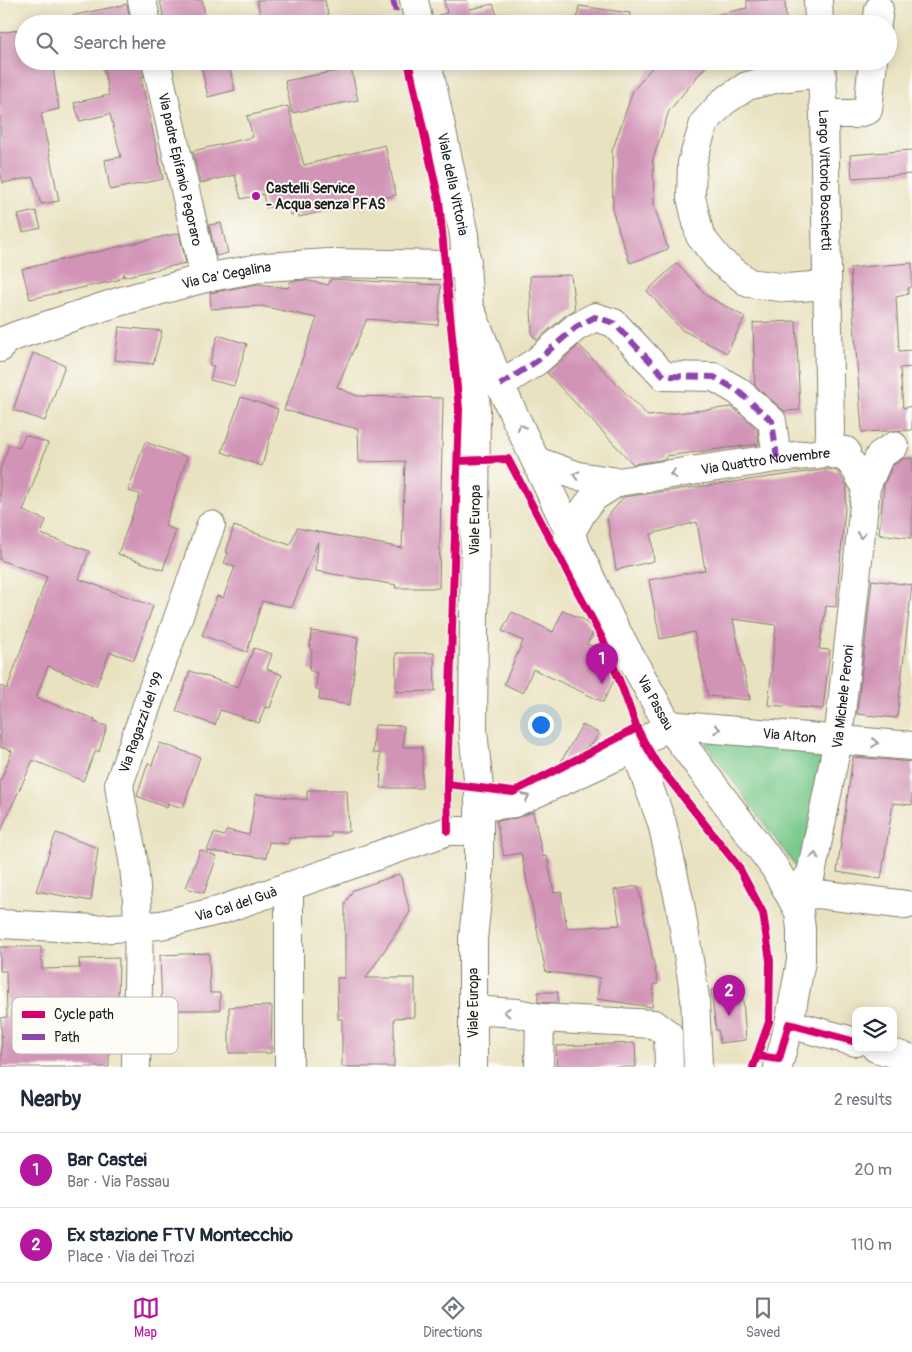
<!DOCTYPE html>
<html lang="en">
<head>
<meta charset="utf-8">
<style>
	body { margin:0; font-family:Pangolin,sans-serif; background:#f2f2f3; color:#1f2937 }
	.controls { position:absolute; right:15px; bottom:15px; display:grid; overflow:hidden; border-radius:10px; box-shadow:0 2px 12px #0003 }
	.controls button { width:45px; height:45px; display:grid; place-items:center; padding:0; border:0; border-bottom:1px solid #e0e1e3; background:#fff; color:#1f2937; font:25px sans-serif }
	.you { position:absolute; left:540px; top:724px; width:18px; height:18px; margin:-12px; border:4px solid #fff; border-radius:50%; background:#1a73e8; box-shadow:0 0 0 8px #1a73e833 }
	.badge { display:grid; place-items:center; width:32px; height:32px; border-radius:50%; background:#b5179e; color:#fff; font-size:16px; font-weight:700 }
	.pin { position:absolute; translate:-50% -41px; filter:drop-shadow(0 1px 2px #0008) }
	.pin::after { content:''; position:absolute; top:26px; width:18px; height:15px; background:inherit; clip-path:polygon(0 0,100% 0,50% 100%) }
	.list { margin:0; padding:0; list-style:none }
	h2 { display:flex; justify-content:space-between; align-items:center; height:65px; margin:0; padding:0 20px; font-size:21px }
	h2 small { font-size:16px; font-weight:400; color:#747a83 }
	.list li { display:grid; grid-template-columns:32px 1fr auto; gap:15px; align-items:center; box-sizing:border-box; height:75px; padding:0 20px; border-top:1px solid #e0e1e3 }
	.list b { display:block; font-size:19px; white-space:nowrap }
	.list p { margin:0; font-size:16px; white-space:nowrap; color:#747a83 }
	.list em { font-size:16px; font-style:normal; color:#747a83 }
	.icon { flex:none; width:28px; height:28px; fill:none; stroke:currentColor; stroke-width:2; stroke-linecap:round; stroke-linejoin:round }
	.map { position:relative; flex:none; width:912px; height:1067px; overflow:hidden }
	.search { position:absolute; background:#fff; box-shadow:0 2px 12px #0003; left:15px; right:15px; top:15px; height:55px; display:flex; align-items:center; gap:12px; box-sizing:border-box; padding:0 18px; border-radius:28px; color:#747a83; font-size:19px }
	.sheet { height:215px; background:#fff }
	nav { display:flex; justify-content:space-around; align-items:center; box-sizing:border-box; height:70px; border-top:1px solid #e0e1e3; background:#fff; font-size:14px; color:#747a83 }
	nav a { display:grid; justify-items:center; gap:2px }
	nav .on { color:#b5179e }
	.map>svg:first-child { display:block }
	.green { fill:#77c88a; stroke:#4a7253 }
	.building { fill:#d193b6 }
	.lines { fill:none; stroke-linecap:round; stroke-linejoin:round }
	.minor-casing { stroke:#827f6e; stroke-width:30 }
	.major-casing { stroke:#827f6e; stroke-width:30 }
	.minor { stroke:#fff; stroke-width:28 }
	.major { stroke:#fff; stroke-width:28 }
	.quiet { stroke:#8e44ad; stroke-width:6; stroke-dasharray:12 6; stroke-linecap:butt }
	.cycleway-casing { stroke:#fdfcf7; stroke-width:11 }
	.cycleway { stroke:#d6006c; stroke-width:8 }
	.oneway { stroke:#999 }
	.poi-dot { fill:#b5179e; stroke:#fdfcf7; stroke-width:2 }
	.labels { text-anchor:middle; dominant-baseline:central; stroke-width:4; stroke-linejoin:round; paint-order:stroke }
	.street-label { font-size:14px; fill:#1c1c1c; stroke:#fdfcf7 }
	.poi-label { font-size:14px; font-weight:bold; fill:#1c1c1c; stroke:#fdfcf7; text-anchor:start }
	.key { fill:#fdfcf7; stroke:#bab9b5; stroke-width:1 }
	.key-label { font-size:14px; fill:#1c1c1c }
</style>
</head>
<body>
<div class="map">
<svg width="912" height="1067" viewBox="0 0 912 1067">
	<rect width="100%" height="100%" fill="#fdfcf7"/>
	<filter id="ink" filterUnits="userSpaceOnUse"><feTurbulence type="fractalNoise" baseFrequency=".02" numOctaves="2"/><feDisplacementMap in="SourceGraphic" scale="10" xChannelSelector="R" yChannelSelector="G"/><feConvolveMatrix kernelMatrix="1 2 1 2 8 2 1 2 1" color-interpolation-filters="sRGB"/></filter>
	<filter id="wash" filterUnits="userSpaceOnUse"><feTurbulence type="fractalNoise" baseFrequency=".0096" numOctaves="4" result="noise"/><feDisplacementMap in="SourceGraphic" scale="20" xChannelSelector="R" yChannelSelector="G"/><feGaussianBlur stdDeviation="1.12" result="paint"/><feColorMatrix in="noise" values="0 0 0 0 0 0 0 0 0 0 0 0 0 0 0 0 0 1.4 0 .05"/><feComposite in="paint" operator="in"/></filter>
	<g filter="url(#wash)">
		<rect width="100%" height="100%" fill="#e9e2c1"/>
		<path class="green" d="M703,740L825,749L799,871Z"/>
		<g id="blocks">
			<path class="building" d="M160,0H202L207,24H168L167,19L164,20Z
				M257,0H325L330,24H262Z
				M444,0H467L470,9L493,4L500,24H439L438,15L447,13Z
				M747,0H785L786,24H711L710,16L747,8Z
				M127,4L130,21L122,24H72L71,16Z
				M579,6L630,13V24H576Z
				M24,29V61H52L59,109L41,113L59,201L41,204L33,177L3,183L0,169V33Z
				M122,61H141L144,77H141L163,179L110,190L105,160L121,157L110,114L80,121L74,103L109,95L103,65Z
				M200,61H228L235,90L208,97Z
				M657,61H710L669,111L652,162L653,161L654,206L668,249L630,263L613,213L612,151L633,91Z
				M351,68L358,100L292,113L285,81Z
				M288,106L304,165L385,145L396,195L299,217L298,213L291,215L288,202L266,208L263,194L241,199L235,175L200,183L193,151L253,137L247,116Z
				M912,150V174L852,178L850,155Z
				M36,211L41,228L23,232L18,215Z
				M221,223L228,253L216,256L209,225Z
				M179,233L186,263L123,277L124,274L118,280L30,299L22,269Z
				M677,263L707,296L745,317L727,353L682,330L647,291Z
				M912,263V286L908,288V294L896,297L899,351L912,350V367L900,368L903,408L912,406V430L862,432L850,268Z
				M571,275L575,310L566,315L537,340L532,335L530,276Z
				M331,279L441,285L438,325L367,319L337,387L357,396L443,398L439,588H395L396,585L316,571L318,541L292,607L262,601L247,652L202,635L217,596L223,598L235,567L224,563L228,553L226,552L234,526L290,545L297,528L402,548L405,461L359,462L358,429L284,410L317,318L261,306L211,309L210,293L258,284L288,288L291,281L304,280L328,285Z
				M796,321L800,410L784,411L755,386L753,323Z
				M119,327L162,331L153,364L115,360Z
				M218,335L247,344L234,386L210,380L214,366L209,365Z
				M579,345L648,416L732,407L757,429L759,444L666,456V459L633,464L547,373Z
				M33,353L65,365L45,421L13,410Z
				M241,397L278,409L262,466L222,452Z
				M25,435L48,443L23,511L46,520L41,534L89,551L79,579L153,606L134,660L110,652L96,686L48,666L36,698L95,719L94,722L107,726L99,752L96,750L83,781L33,760L0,832V782L12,751L0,747V686L7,689L47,577L0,560V470L9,445L19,448Z
				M145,442L187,457L165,526L176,530L163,570L118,554L140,494L128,491Z
				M912,458V538L879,534L884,485L892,466L903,459Z
				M828,469L837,471L847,486L836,607L826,606L819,649L830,650L823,709L768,705L776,625L733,619L750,700L708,696L694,632L660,639L649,580L705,570L697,522L651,534L654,561L616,570L607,517L624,497Z
				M872,580L912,585L897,718L857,714Z
				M563,610L584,620L594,631L587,644L607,653L614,680L603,702L533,669L523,693L504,684L523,641L502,631L512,612L553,632Z
				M311,631L358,637L350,705L319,700L320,690L316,689L317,673L309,670L312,650L310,649Z
				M254,648L272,654L267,669L282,675L270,708L265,707L259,723L220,710L215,725L176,711L190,671L238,687Z
				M396,653H434L435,691L396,692Z
				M375,725L404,726L403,747H422V788H381L380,753H373Z
				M582,725L599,733L593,743L559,765Z
				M160,743L200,757L183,808L168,803L167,808L137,796L148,763L152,765Z
				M853,757L912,762V805L893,803L881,879L837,872Z
				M307,790H347L349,832H331V837L289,838L288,844L269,842L266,858L207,851L214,833L224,836L227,830L249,835L256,794L307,800Z
				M533,812L543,857L547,856L554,893L561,892L567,928L620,925L614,890L638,886L658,984H654L652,1007L597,999L600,978L546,972L521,853L504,856L496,821L516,818Z
				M56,833L98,848L91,901L36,891Z
				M200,850L217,857L204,893L186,888Z
				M400,874L410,912L366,978H415V1017L394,1018V1067H342V1019H338L337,978H345V903L353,890Z
				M0,947H41L42,969L80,968L79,959L119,958L118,1001H115V1052H109V1067H2L1,1018L7,1017L6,971H0Z
				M209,953L210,993H220V1010H162L160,955Z
				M739,987L740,999H743L746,1040L720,1043L718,1030H716L711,990Z
				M538,992H558V1003L538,1002Z
				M272,1006L271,1053H229V1007Z
				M635,1043L636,1067H557L556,1046Z"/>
		</g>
	</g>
	<g filter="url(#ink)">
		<use href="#blocks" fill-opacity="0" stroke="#827f6e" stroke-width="1"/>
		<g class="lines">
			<defs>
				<g id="minor">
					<path d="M142,0L147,24"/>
					<path d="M818,0L819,24"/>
					<path d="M877,24L879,9"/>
					<path id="s1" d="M156,61L205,278"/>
					<path id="s2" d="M821,61L824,114L830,429L829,453L846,457L855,468L866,487"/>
					<path d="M821,73L779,78L747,86L723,102L704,123L692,163L691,197L700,236L720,261L749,283L787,288L826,285"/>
					<path d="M824,114H854L868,110L873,61"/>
					<path id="s3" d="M472,313L500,385L611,621L668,725L775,868L799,912L801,929V961L789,1024L778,1067"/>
					<path id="s4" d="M0,348L3,341L18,335L118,302L205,278L265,267L329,263L446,265L467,261"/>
					<path d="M500,385L537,361L576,327L595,317L614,323L664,376L714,377L738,391L772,421L777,458"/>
					<path id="s5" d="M536,461L578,476L618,482L777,458L846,451"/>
					<path d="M569,536L583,511L594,497L618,482"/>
					<path id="s6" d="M668,725L912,746"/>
					<path d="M635,748L662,823L680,904L695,998L698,1067"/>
					<path d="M479,807L514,803L635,748L668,725"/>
					<path d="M289,886V1067"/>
					<path id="s7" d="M792,897L811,874L838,740L866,487L880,455L894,446"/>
					<path d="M792,897L818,894L906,905"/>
					<path id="s8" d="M0,924L96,929L161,925L221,910L448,831H462"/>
					<path d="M473,1010L517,1013L540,1018L654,1024L668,1034L669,1067"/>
					<path d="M789,1024L856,1042"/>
					<path d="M876,1048L912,1059"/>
					<path id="s9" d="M136,1067C137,1001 142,933 134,867C131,839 122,812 119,784L211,525"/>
					<path d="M539,1067L540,1018"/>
				</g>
				<g id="major">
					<path d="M414,0L419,24"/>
					<path id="s10" d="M427,61L464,235L476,410L473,731L479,788V880L473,939V1067"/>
				</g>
			</defs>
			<use href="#minor" class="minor-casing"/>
			<use href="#major" class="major-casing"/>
			<use href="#minor" class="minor"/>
			<use href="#major" class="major"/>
			<path class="quiet" d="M393,0L399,24
				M500,385L537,361L576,327L595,317L614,323L664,376L714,377L738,391L772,421L777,458"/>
			<defs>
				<path id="cycleway" d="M408,61L439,201L459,409L447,784L448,831
					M459,461L508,459L602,638L622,687L637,728L644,742L657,764L738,866L763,913L770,961L769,1022L753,1067
					M447,784L513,792L637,728
					M758,1056L779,1059L789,1024L856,1042"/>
			</defs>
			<use href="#cycleway" class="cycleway-casing"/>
			<use href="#cycleway" class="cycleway"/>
		</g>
		<defs><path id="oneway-chevron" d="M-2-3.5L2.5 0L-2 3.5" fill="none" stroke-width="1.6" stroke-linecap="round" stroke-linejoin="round" transform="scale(1.25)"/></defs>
		<g class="oneway">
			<use href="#oneway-chevron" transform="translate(521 427) rotate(-114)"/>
			<use href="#oneway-chevron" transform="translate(673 474) rotate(172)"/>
			<use href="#oneway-chevron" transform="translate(576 475) rotate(-166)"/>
			<use href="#oneway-chevron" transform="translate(861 535) rotate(96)"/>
			<use href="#oneway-chevron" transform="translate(717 729) rotate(5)"/>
			<use href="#oneway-chevron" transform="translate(875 743) rotate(5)"/>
			<use href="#oneway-chevron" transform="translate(526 797) rotate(-24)"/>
			<use href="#oneway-chevron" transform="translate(815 856) rotate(-79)"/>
			<use href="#oneway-chevron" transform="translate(507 1012) rotate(-177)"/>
		</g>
	</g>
	<circle class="poi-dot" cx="256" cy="196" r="5"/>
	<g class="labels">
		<g class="street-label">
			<text stroke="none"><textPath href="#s1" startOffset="111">Via padre Epifanio Pegoraro</textPath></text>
			<text stroke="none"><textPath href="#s2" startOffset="119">Largo Vittorio Boschetti</textPath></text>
			<text stroke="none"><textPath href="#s10" startOffset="126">Viale della Vittoria</textPath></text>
			<text stroke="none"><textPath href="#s4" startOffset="241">Via Ca' Cegalina</textPath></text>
			<text stroke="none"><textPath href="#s5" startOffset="234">Via Quattro Novembre</textPath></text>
			<text transform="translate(475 520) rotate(-89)">Viale Europa</text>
			<text stroke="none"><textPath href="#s7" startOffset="210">Via Michele Peroni</textPath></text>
			<text stroke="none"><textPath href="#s3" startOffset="431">Via Passau</textPath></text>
			<text stroke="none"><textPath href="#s9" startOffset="350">Via Ragazzi del '99</textPath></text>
			<text stroke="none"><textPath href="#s6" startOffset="122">Via Alton</textPath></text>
			<text stroke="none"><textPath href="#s8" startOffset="239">Via Cal del Guà</textPath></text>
			<text transform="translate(473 1003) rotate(-90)">Viale Europa</text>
		</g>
		<g class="poi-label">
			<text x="266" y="188">Castelli Service<tspan x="266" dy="16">- Acqua senza PFAS</tspan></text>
		</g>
	</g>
	<rect x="12" y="997" width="166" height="57" rx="8" class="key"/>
	<rect x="22" y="1011" width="23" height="7" fill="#d6006c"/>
	<rect x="22" y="1034" width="23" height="6" fill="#8e44ad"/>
	<g class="key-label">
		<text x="54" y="1019">Cycle path</text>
		<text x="54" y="1042">Path</text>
	</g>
</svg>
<div class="controls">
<button><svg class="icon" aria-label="layers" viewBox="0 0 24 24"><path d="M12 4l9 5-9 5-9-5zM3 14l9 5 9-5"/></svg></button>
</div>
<div class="you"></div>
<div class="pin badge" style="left:602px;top:684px">1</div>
<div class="pin badge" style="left:729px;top:1016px">2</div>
<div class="search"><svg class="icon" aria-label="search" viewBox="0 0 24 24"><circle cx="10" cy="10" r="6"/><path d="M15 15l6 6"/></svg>Search here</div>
</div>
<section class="sheet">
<h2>Nearby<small>2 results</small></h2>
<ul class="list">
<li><span class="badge">1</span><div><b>Bar Castei</b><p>Bar · Via Passau</p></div><em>20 m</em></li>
<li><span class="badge">2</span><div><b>Ex stazione FTV Montecchio</b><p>Place · Via dei Trozi</p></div><em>110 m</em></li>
</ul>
</section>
<nav>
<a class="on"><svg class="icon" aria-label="map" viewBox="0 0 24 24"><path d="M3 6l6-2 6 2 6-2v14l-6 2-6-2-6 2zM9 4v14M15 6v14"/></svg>Map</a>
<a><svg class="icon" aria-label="directions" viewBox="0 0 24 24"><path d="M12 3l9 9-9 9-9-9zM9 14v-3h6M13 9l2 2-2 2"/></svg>Directions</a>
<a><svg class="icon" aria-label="saved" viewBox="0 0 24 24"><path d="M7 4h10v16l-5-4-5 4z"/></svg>Saved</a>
</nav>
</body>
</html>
